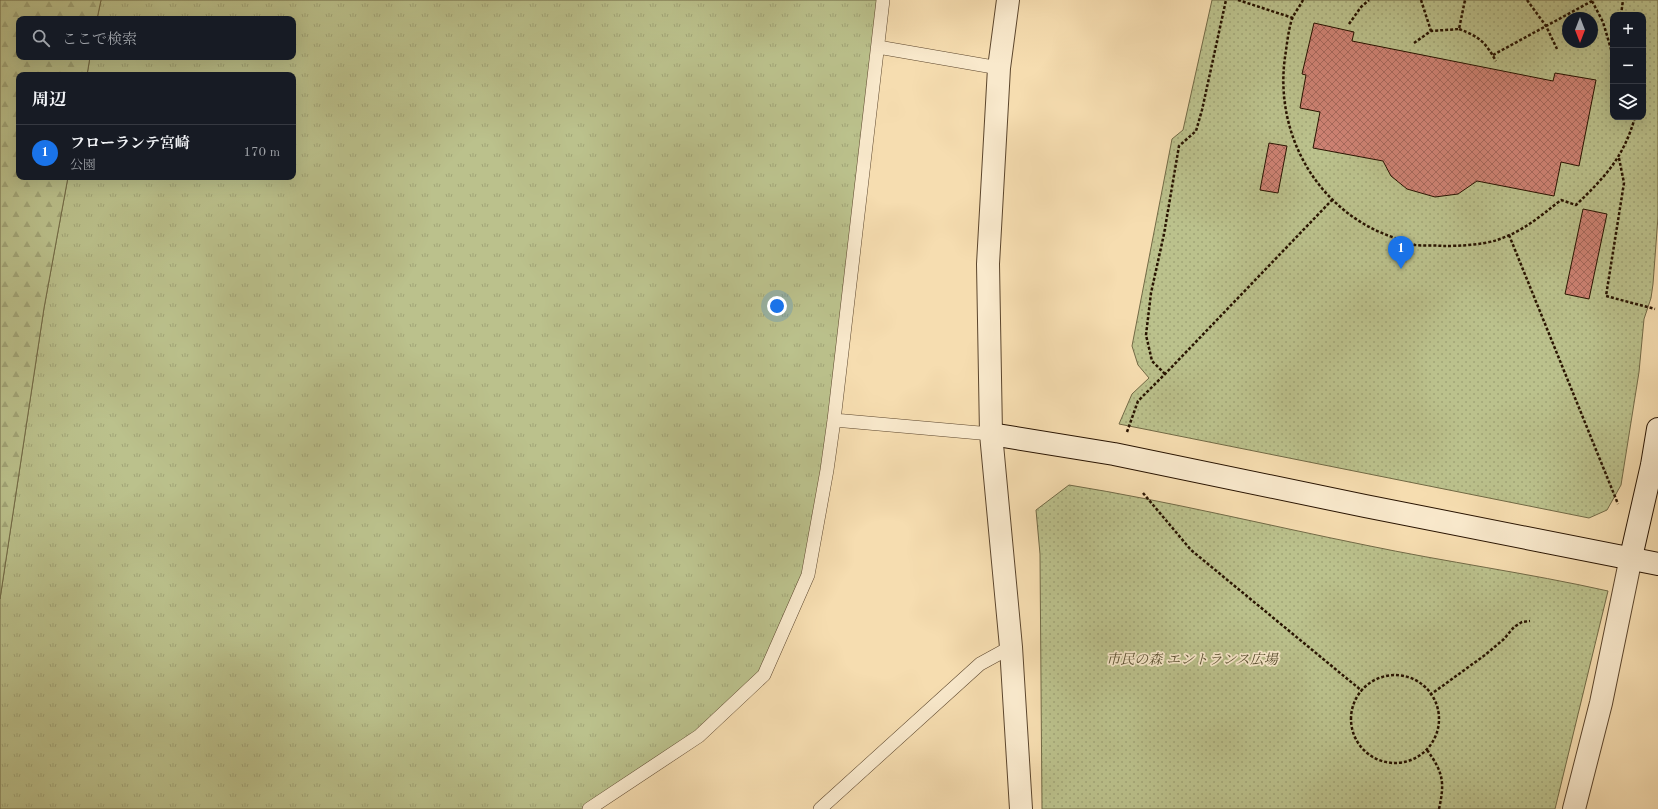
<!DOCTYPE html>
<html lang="ja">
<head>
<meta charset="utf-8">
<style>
	body { margin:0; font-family:"Old Standard TT","Noto Serif JP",serif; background:#242831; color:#f1f3f6 }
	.controls { position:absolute; right:12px; top:12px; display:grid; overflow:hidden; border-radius:8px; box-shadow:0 4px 16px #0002 }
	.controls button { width:36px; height:36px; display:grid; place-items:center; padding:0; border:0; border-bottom:1px solid #363941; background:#171b24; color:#f1f3f6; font:20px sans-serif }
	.compass { position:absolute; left:1562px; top:12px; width:36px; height:36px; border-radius:50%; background:#171b24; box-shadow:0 4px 16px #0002; rotate:180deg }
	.you { position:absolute; left:777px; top:306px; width:14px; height:14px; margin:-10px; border:3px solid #fff; border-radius:50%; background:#1a73e8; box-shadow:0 0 0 6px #1a73e833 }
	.badge { display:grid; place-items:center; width:26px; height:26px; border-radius:50%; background:#1a73e8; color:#fff; font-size:13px; font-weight:700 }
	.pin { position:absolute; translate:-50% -33px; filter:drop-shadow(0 1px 2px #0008) }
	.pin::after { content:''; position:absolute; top:21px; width:14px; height:12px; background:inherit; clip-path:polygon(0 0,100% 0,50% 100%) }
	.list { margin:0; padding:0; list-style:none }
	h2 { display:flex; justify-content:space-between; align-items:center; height:52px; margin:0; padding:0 16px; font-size:17px }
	h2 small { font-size:13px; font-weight:400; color:#9ea1a6 }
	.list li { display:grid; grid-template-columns:26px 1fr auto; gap:12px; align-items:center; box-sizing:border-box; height:56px; padding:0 16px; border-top:1px solid #363941 }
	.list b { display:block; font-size:15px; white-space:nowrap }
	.list p { margin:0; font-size:13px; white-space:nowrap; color:#9ea1a6 }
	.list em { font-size:13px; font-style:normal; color:#9ea1a6 }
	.icon { flex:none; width:22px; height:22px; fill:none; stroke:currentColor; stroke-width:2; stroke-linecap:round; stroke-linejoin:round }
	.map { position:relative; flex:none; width:1658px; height:809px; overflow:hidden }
	.search { position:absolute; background:#171b24; box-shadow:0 4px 16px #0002; left:16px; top:16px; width:280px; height:44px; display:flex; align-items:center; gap:10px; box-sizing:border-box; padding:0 14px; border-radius:8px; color:#9ea1a6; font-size:15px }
	.panel { position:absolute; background:#171b24; box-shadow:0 4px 16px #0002; left:16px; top:72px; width:280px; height:108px; border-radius:8px }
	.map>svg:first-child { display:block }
	.grass { fill:url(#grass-tufts); stroke:#726a46 }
	.forest { fill:url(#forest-firs); stroke:#726a46 }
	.park { fill:url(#park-dots); stroke:#726a46; fill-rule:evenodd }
	.building { fill:url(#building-cross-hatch); stroke:#281301 }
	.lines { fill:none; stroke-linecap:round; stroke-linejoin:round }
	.lane-casing { stroke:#5c462d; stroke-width:14 }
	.street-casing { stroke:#5c462d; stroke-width:24 }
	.secondary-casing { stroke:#281301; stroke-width:24 }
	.path { stroke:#281301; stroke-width:2.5; stroke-dasharray:3 2; stroke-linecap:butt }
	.lane { stroke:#f9e9cc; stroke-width:13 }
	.street { stroke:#f9e9cc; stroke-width:22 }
	.secondary { stroke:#f9e9cc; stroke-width:22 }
	.labels { text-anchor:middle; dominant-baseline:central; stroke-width:3.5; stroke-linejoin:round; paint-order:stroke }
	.park-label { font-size:14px; font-style:italic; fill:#5b5032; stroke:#f9e9cc }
</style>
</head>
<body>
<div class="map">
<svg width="1658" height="809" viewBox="0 0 1658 809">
	<defs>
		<pattern id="grass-tufts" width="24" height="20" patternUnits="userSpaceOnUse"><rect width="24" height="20" fill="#bbc18c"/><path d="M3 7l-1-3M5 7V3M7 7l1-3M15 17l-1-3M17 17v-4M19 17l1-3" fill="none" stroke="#a1a577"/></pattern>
		<pattern id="forest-firs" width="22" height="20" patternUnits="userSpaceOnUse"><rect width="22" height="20" fill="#bbc18c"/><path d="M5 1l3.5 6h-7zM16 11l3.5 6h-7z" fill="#a1a577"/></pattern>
		<pattern id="park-dots" width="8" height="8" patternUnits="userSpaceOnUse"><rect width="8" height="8" fill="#bbc18c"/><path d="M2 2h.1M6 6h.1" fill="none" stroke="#a1a577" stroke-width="1.8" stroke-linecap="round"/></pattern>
		<pattern id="building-cross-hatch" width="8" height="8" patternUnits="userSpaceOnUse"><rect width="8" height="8" fill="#cd8273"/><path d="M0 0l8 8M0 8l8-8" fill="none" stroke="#a6695c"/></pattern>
	</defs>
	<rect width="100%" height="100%" fill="#f6ddb0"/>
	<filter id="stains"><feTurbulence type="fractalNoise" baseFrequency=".005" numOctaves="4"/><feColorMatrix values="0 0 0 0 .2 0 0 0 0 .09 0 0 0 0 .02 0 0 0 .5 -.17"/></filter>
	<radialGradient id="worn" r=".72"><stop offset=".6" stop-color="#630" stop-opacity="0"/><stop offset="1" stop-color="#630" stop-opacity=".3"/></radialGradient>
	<path class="grass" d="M101,0H883L808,575L764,675L699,736L589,809H0V599L44,308L68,177H293V75H87L90,57H293V19H97Z"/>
	<path class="forest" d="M0,0H101L97,19H19V57H90L87,75H19V177H68L44,308L0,599Z"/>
	<path class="park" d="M1212,0H1658V217L1653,284L1651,298L1644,319L1639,372L1621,485L1607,510L1589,518L1119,424L1132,394L1149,378L1138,365L1132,346L1172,139L1183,130ZM1613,15H1643V117H1613ZM1568,18H1592V42H1568Z
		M1069,485C1168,501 1266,525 1365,545C1446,562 1528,573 1608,591L1555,809H1042L1040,554L1036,510Z"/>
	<path class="building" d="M1314,23L1354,32L1352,41L1553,81L1555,73L1596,80L1579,166L1561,162L1554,196L1477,181L1458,194L1435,197L1407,189L1391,176L1383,161L1313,148L1320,112L1300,108L1306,75L1302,74Z
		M1269,143L1287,146L1278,193L1260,190Z
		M1583,209L1607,214L1589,299L1565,294Z"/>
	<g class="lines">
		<defs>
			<path id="lane" d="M878,47L999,68
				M834,420L991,434
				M589,809L699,736L764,675L808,575L827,470L834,420L883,0
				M820,809L980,664L1011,647"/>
			<path id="street" d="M1008,0L999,68L988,264L991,434L1011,647L1021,809
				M1574,809L1601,703L1631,557"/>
			<path id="secondary" d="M991,434L1114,454L1365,506L1658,564
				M1631,557L1652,465L1658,429"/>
		</defs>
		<use href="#lane" class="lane-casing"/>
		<use href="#street" class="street-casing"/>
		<use href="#secondary" class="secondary-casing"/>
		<path class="path" d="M1238,0L1293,18
			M1303,0C1300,6 1295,12 1292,19C1288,31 1287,45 1285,57C1274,136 1319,213 1395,238C1402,240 1409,243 1415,245C1424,246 1434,245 1443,246C1458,246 1482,245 1497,240C1524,231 1539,217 1561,200L1576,205C1605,177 1624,157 1635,117
			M1421,0L1431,31
			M1527,0L1546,26L1557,49
			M1592,1L1603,22L1613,56
			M1621,15L1623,0
			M1349,24L1361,7L1369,0
			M1459,29C1480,37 1485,42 1496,61
			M1414,43L1431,31L1459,29L1465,0
			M1493,55L1592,1
			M1619,158L1624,183L1606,296L1655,309
			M1509,235L1618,504
			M1165,374L1152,361L1146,335L1151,293L1164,234L1179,146L1196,131L1202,110L1226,0
			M1127,432L1138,401L1165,374L1332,200
			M1143,493L1191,550L1362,691
			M1351 719a44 44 0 1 1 88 0a44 44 0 1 1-88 0Z
			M1430,695L1485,655L1504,639L1514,627L1522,622L1530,621
			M1427,750C1443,772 1445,782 1439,809"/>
		<use href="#lane" class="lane"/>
		<use href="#street" class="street"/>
		<use href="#secondary" class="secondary"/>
	</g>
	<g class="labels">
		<g class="park-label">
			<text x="1192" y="660">市民の森 エントランス広場</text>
		</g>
	</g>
	<rect width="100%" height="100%" filter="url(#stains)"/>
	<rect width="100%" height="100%" fill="url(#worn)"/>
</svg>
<div class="controls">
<button>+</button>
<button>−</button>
<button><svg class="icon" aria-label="layers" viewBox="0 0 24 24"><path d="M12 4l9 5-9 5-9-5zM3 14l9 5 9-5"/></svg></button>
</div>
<svg class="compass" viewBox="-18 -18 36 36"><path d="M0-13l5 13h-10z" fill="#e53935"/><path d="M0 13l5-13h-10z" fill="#9ea1a6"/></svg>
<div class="you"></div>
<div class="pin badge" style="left:1401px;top:269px">1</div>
<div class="search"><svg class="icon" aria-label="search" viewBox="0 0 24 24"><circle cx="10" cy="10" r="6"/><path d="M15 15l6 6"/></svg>ここで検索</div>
<section class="panel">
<h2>周辺<small></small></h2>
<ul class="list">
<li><span class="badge">1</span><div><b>フローランテ宮崎</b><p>公園</p></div><em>170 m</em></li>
</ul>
</section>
</div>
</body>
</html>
